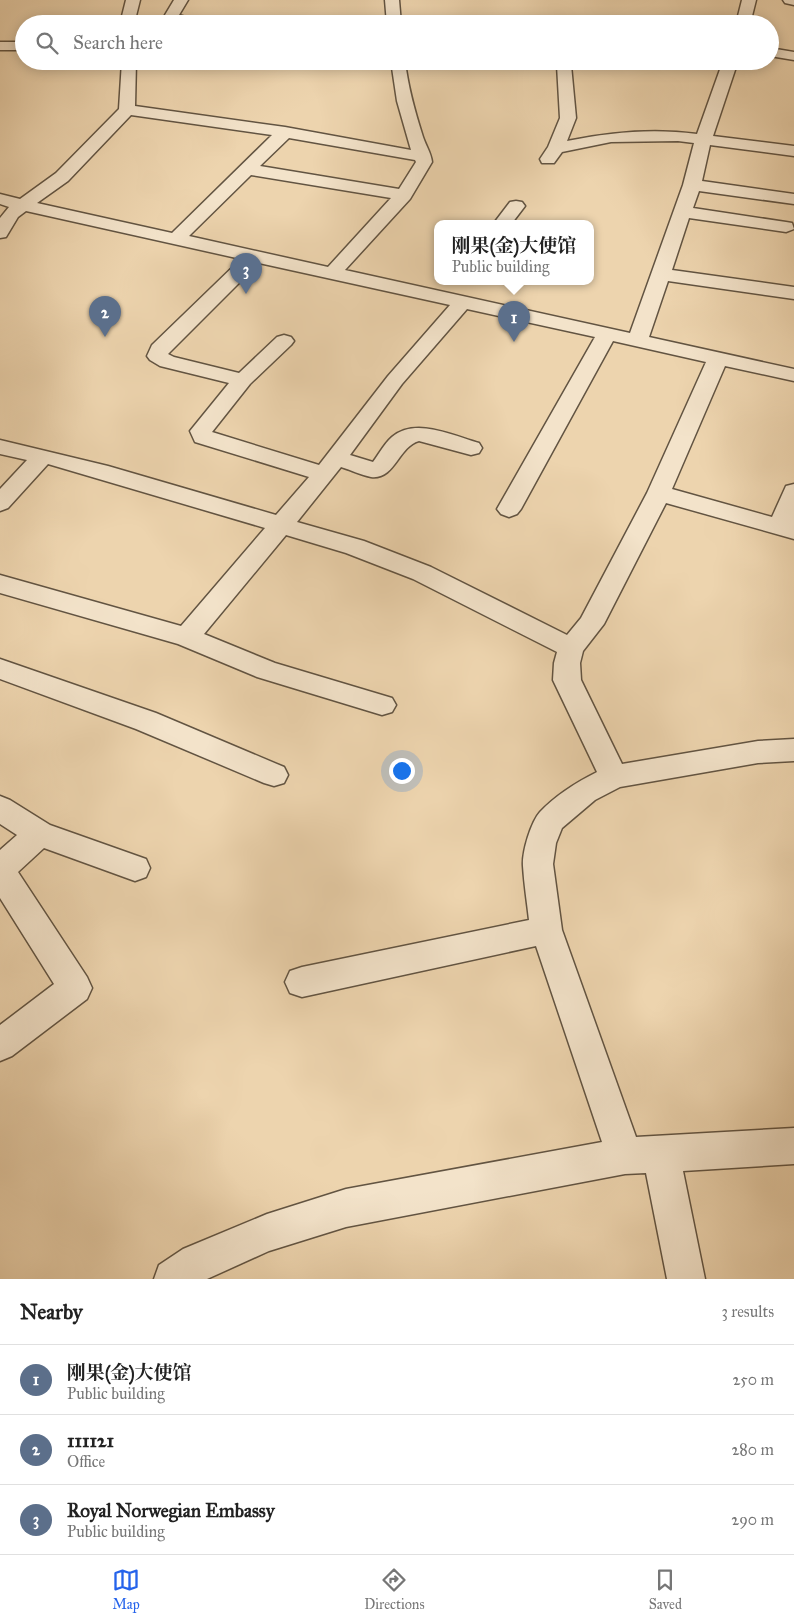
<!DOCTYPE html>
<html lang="en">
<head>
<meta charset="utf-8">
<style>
	body { margin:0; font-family:"IM FELL Great Primer","Noto Serif SC",serif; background:#f6f6f6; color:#222 }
	.you { position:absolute; left:401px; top:770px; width:18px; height:18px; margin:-12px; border:4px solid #fff; border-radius:50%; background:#1a73e8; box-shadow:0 0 0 8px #1a73e833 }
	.badge { display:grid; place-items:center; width:32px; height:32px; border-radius:50%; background:#2563eb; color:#fff; font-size:16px; font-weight:700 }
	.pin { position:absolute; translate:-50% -41px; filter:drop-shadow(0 1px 2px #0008) }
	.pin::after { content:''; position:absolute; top:26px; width:18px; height:15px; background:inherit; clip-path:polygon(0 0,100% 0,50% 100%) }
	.popup { position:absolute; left:434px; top:220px; width:160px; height:65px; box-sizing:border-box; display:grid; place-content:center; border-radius:10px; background:#fff; filter:drop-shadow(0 1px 4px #0005); font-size:16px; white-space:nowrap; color:#767676 }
	.popup b { font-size:19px; color:#222 }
	.popup::after { content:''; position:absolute; left:50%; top:100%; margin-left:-10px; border:10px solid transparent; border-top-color:#fff }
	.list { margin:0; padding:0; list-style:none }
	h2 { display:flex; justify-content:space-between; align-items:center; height:65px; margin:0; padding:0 20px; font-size:21px }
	h2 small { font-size:16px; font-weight:400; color:#767676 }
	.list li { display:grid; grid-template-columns:32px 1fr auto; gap:15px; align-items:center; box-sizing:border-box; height:70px; padding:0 20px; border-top:1px solid #e0e0e0 }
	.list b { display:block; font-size:19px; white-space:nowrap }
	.list p { margin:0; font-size:16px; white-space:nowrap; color:#767676 }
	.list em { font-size:16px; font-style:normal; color:#767676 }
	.icon { flex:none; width:28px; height:28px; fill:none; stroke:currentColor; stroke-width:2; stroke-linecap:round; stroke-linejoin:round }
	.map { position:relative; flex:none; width:794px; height:1279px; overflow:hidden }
	.search { position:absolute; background:#fff; box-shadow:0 2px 12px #0003; left:15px; right:15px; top:15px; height:55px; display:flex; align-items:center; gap:12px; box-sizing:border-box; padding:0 18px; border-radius:28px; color:#767676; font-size:19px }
	.sheet { height:275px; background:#fff }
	nav { display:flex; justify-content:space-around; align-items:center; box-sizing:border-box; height:70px; border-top:1px solid #e0e0e0; background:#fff; font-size:14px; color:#767676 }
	nav a { display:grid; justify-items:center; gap:2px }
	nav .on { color:#2563eb }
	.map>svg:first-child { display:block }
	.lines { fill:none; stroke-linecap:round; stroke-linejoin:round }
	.minor-casing { stroke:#625442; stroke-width:3 }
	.minor { fill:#f3e3ca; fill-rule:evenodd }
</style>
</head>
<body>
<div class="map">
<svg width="794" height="1279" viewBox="0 0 794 1279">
	<rect width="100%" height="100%" fill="#edd4ae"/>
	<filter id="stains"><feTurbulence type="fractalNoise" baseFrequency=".004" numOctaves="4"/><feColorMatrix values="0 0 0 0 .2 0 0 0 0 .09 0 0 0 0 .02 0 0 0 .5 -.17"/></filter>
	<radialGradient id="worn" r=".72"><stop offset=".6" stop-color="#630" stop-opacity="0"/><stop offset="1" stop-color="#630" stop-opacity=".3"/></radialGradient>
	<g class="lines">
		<defs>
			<path id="minor" d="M126,0H140L134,24H120Z
				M174,0H188L179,15L195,20L197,24L171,23L165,15Z
				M385,0H399L401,24H387Z
				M742,0H756L750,24H736Z
				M783,0H794V5L785,3Z
				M0,42H24V50H0Z
				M770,48L794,52V60L770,56Z
				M122,61H136L135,106L285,127L411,150L397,101L391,61H405C408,87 415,112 423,137C426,146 431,153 432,162L410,199L345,270L630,333L683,185L694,143L678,141L611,142L562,152L554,163H542L540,159L548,147L560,118L557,65L559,61H574L571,65L576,118L567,141C611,132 653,128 697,134L723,61H738L713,136L794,146V156L710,145L702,181L794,194V204L699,191L693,208L786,222L792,223L794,229L786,232L689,218L672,270L794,287V299L668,281L649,337L794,369V381L725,366L672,489L772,517L786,486L794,484V539L666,503L604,624L583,651L580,663L581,680L622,764L758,741L794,739V761L758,763L620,787L595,800L562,828L556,843L553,864L562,930L636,1137L794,1128V1164L683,1171L705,1279H667L646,1173L625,1174L346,1227L269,1251L207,1279H154L159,1265L183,1249L267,1214L346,1189L602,1142L536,946L302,997L290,993L285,982L290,971L302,967L529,920C527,902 524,884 523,866C522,852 531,822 540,812C556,795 577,782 597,772L553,680L554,663L557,652L413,579L346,553L286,535L204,634L275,663L392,698L396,705L392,712L382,715L257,677L178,644L0,593V575L181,626L265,528L48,464L8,508L0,511V489L27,460L0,454V440L108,466L276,515L309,477L195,442L190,431L229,383L160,366L150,360L147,356L152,345L241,259L26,211L18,217L6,237L0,238V218L9,207L0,204V194L20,199L56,173L119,109ZM131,115L272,135L172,233L37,203L68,181ZM289,138L415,160L416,162L399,189L260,166ZM251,175L391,198L328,267L189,236ZM259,263L450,305L388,376L319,465L212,432L250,384L291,345L294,341L291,337L284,335L277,337L239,373L174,357L168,354ZM467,309L595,337L497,509L501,514L509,517L517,514L521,509L613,341L706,362L647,493L581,618L567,635L431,567L364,541L297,522L341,467C351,470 361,475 371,477C395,480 398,447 419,441L471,455L479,453L482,448L479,443C453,436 416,417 392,437C384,444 379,454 373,462L350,455L402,384Z
				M516,201L522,202L525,206L512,223H494L510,202Z
				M0,659L156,713L284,767L288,775L284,783L274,786L264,783L136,729L0,679Z
				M0,796L10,800L50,825L146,859L150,868L146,877L135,881L44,848L18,872L87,977L92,988L87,999L12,1056L0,1061V1025L54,984L0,898V850L17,835L0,824Z"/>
		</defs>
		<use href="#minor" class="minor-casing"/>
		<use href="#minor" class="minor"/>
	</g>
	<rect width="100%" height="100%" filter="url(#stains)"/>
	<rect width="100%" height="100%" fill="url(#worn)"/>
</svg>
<div class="you"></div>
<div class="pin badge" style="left:514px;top:342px;background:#5c6f8a">1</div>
<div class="popup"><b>刚果(金)大使馆</b>Public building</div>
<div class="pin badge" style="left:105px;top:337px;background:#5c6f8a">2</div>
<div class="pin badge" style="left:246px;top:294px;background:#5c6f8a">3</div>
<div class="search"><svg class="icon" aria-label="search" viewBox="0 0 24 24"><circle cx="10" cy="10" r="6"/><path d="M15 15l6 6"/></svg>Search here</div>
</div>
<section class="sheet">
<h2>Nearby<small>3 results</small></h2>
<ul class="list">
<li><span class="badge" style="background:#5c6f8a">1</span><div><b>刚果(金)大使馆</b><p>Public building</p></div><em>250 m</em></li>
<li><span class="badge" style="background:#5c6f8a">2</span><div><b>111121</b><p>Office</p></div><em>280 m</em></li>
<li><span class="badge" style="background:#5c6f8a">3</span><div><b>Royal Norwegian Embassy</b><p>Public building</p></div><em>290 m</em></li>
</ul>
</section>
<nav>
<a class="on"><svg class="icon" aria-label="map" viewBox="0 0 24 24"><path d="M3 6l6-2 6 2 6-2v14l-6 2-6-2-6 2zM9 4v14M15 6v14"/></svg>Map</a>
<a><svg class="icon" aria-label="directions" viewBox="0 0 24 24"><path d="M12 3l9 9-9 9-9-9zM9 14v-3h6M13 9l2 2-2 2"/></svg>Directions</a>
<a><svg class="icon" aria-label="saved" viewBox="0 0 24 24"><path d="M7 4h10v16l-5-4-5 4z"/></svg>Saved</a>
</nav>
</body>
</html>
